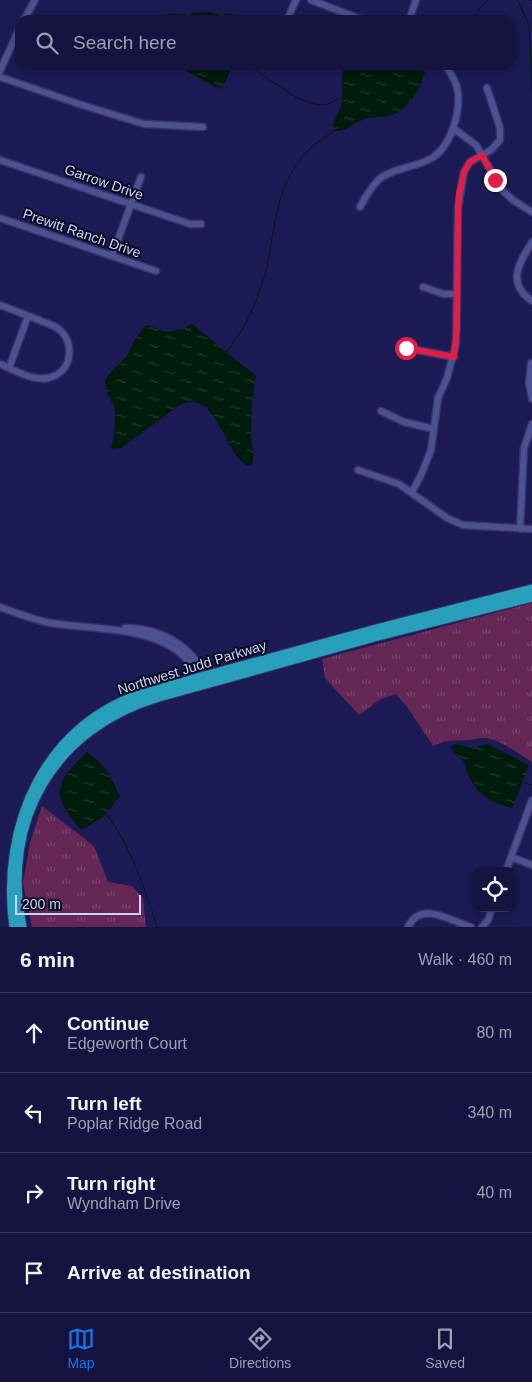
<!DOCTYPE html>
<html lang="en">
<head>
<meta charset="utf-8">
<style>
	body { margin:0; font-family:Helvetica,sans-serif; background:#22214b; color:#f1f3f6 }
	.controls { position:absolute; right:15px; bottom:15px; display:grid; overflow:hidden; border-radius:10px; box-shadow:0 2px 12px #0003 }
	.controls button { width:45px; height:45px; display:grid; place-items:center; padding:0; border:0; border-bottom:1px solid #343359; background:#151440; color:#f1f3f6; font:25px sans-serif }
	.scale { position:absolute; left:15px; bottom:12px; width:126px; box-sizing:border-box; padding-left:5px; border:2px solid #cdd3f8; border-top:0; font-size:14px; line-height:18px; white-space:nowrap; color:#cdd3f8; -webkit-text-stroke:4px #0a0b24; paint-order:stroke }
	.stop { position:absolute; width:15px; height:15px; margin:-11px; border:4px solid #e11d48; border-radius:50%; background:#fff }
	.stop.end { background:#e11d48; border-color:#fff; box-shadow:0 1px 5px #0008 }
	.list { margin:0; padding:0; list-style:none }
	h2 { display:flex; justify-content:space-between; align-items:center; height:65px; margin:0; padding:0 20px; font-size:21px }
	h2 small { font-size:16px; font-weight:400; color:#9d9eb1 }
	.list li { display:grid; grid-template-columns:32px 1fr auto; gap:15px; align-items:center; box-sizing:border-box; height:80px; padding:0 20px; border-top:1px solid #343359 }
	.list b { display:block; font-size:19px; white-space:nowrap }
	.list p { margin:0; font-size:16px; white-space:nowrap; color:#9d9eb1 }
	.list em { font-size:16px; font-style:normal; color:#9d9eb1 }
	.icon { flex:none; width:28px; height:28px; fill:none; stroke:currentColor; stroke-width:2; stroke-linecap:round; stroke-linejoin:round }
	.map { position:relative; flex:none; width:532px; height:927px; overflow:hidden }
	.search { position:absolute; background:#151440; box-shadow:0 2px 12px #0003; left:15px; right:15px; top:15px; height:55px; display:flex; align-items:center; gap:12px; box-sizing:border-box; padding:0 18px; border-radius:15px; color:#9d9eb1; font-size:19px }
	.sheet { height:385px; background:#151440 }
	nav { display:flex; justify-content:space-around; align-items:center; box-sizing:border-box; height:70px; border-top:1px solid #343359; background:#151440; font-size:14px; color:#9d9eb1 }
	nav a { display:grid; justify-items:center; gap:2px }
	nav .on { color:#1a73e8 }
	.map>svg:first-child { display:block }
	.grass { fill:url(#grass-tufts) }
	.water { fill:url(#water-ripples) }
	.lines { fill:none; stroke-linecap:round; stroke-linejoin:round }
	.stream { stroke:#011b0d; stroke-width:1 }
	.minor-casing { stroke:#393367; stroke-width:9 }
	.highway-casing { stroke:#393367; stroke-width:11 }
	.minor { stroke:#4c5291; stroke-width:6 }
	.highway { stroke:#29a0bb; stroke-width:9 }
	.route { stroke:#e11d48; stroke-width:6 }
	.labels { text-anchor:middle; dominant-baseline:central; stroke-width:4; stroke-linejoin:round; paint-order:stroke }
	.street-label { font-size:14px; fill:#cdd3f8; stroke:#0a0b24 }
</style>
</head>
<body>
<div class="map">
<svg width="532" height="927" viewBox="0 0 532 927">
	<defs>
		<pattern id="grass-tufts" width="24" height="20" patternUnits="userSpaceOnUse" patternTransform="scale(1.25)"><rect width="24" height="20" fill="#652856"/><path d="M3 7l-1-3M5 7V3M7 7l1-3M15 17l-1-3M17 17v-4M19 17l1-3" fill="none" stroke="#7a466f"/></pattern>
		<pattern id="water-ripples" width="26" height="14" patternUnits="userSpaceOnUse" patternTransform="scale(1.25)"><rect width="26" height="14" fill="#011b0d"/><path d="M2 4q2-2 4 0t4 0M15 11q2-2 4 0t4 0" fill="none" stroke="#253b31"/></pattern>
	</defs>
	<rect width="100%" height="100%" fill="#1c1b55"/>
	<path class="grass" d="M532,603V762C518,753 500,739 483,738C478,738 472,740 467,740C453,741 447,739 433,746L408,708L396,694L381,699L359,715L325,678L322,659Z
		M42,806L94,846L108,882L132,886L143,898L146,927H32L23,883L30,843Z"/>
	<path class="water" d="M208,12L237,15L250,20H158V15Z
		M176,65H233L222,89L213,86Z
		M344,65H413L425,72C420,90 408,111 389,116C380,119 370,116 362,120C351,125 345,133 333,130C332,121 338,115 341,106C344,93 340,79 344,65Z
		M192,324L256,376C252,396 251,415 251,435C252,445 256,456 251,466C224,462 219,386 180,405L121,448L113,449L111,447L114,436L115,414L114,406L106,391L105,381L109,374L127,356L134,341L145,326C152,324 157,330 164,331C173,333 183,328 192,324Z
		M456,744L471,748L488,744L529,765L512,808C493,803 478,796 469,777C466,773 466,767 464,762C460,756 454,754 451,748V746Z
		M87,752C104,764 113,778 120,797L102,818L82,830C76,825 71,819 67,812C49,786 69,770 87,752Z"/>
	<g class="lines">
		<path class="stream" d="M518,0L529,25L532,90
			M531,0L532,1
			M469,20L488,0
			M249,65C255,71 261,74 268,79C285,89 301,104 321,105C330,105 336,99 343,97
			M226,352C246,329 260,296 267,267C275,227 276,188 303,156C312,144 324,139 335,130
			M523,782L532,785
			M106,814C128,841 147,893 157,927"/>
		<defs>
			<path id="minor" d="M311,0L363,20
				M24,20L35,0
				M287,20L296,0
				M409,20L416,0
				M0,71L20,27
				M0,77L79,104L144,124L203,127
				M453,128L476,145L503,191L513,200L532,212
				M0,160L190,224H201
				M360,207C365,198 373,183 382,177C397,167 417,167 432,158C451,146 460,114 458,93C457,82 451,74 445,65
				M0,218L156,271
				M532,242C519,263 506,283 532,301
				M112,256L141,177
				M423,287L444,294H457
				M0,305C13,310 26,315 39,320C45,323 52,324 57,328C77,341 72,374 48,378C32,381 14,370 0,364
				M406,348L454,357
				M531,363L529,383L532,399
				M9,368L28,316
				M381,411L404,422L434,429
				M358,470L399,484L447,518L463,525L532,529
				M412,492L421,475L431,450L438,398L447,378L456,344L458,208L464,172L470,162L491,150L500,140V128L487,88
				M520,529L524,448L532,424
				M0,607C17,613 34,620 51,623C98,631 183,624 199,682
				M125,628C159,628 194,645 205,679
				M511,857L532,865
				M506,871L532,800
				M408,927C421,900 450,921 471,927
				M482,927L488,920L492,908"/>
			<path id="highway" d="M14,927C0,825 45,723 147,692L376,629L532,589
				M22,927C0,820 54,728 159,697L378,636L532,597"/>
		</defs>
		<use href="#minor" class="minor-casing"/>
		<use href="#highway" class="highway-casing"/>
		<use href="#minor" class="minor"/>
		<use href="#highway" class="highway"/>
	</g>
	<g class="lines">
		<path class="route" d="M406,348L454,357L457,326L458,208L459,194L464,172L470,162L482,155L495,180"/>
	</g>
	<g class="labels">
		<g class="street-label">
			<text transform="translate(104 182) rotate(19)">Garrow Drive</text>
			<text transform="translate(82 233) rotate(19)">Prewitt Ranch Drive</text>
			<text transform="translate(192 667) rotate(-17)">Northwest Judd Parkway</text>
		</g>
	</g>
</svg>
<div class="controls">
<button><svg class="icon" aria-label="locate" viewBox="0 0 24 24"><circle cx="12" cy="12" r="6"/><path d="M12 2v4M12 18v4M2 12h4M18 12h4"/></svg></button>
</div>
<div class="scale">200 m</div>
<div class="stop" style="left:406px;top:348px"></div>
<div class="stop end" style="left:495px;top:180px"></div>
<div class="search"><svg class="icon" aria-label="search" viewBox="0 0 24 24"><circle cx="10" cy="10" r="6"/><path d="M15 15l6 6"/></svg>Search here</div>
</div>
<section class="sheet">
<h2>6 min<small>Walk · 460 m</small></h2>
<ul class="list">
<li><svg class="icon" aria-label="ahead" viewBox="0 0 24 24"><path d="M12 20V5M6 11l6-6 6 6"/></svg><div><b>Continue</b><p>Edgeworth Court</p></div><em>80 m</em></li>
<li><svg class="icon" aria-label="left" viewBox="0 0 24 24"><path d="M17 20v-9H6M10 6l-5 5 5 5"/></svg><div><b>Turn left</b><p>Poplar Ridge Road</p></div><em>340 m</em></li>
<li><svg class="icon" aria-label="right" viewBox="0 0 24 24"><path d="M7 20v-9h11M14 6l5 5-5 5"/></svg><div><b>Turn right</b><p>Wyndham Drive</p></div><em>40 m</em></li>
<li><svg class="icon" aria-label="arrive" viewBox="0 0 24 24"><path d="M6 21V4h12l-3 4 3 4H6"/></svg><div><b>Arrive at destination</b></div></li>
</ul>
</section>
<nav>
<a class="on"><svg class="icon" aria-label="map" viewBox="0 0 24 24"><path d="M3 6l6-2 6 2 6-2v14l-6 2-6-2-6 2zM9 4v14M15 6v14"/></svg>Map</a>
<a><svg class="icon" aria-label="directions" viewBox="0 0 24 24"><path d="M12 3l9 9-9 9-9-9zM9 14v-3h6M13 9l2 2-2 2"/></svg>Directions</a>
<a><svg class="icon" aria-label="saved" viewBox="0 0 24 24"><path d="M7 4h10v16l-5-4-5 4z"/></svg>Saved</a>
</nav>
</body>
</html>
